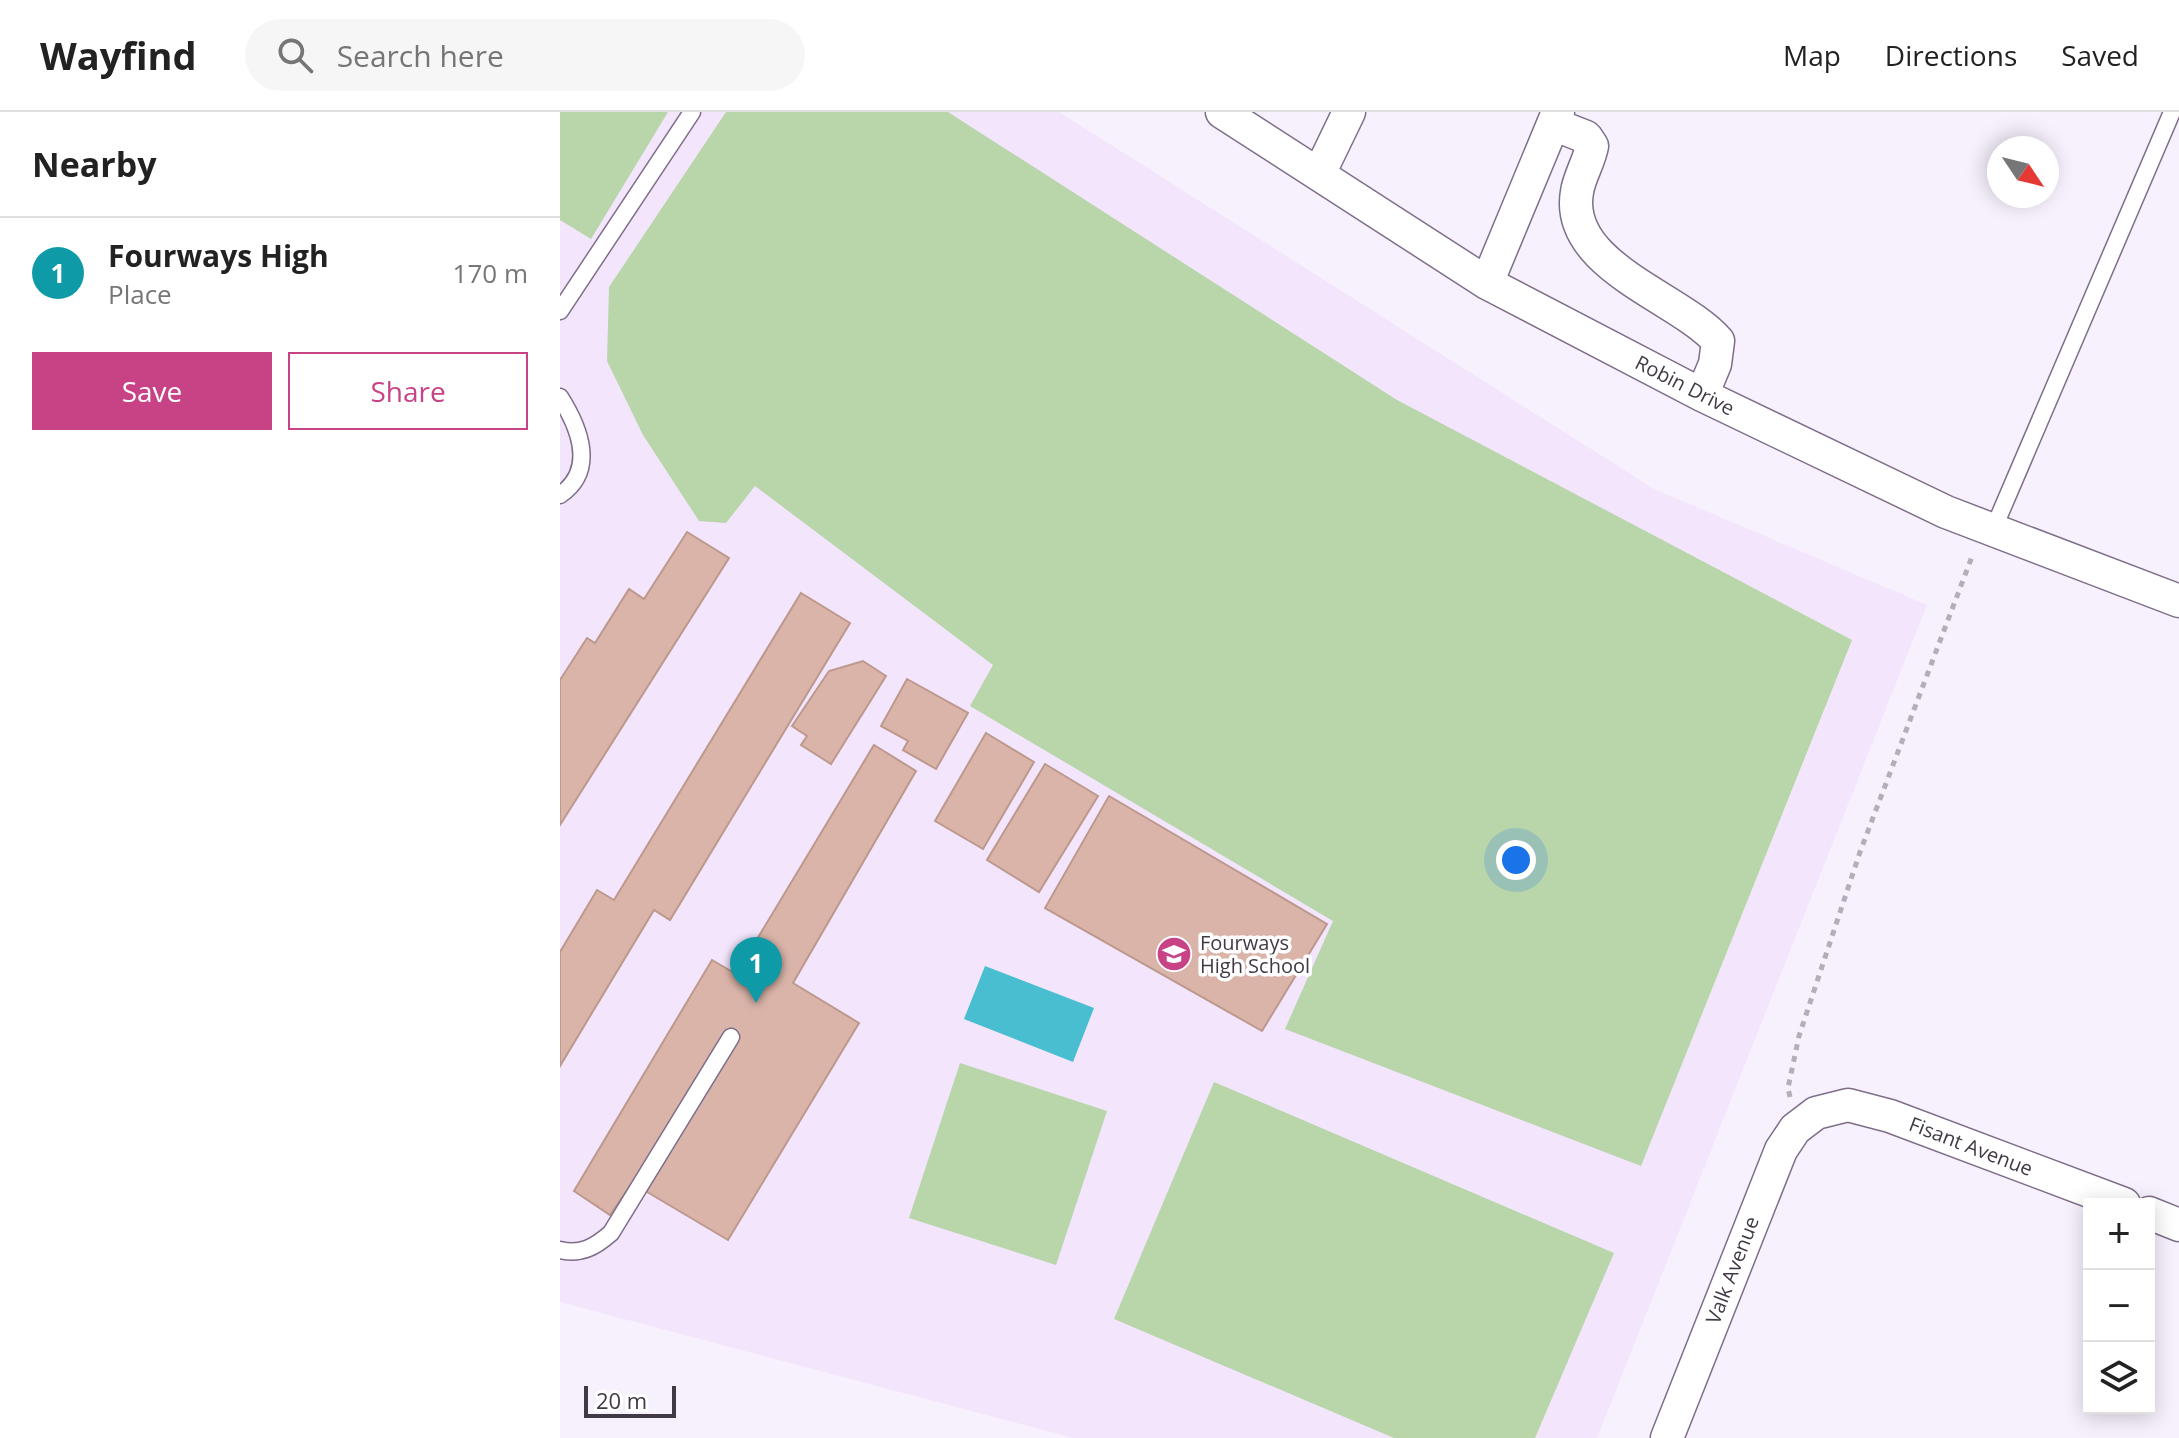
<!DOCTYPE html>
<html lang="en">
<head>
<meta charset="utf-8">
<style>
	body { margin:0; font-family:"Open Sans",sans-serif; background:#f6f6f6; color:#222 }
	.controls { position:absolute; right:24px; bottom:24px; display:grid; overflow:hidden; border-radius:0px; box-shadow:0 4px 20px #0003 }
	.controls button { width:72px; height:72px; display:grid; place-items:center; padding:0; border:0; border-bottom:2px solid #e0e0e0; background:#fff; color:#222; font:40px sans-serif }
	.compass { position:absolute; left:1427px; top:24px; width:72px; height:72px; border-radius:50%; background:#fff; box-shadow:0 4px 20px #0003; rotate:125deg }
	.scale { position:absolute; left:24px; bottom:20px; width:92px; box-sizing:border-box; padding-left:8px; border:4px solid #413a46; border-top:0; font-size:22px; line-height:28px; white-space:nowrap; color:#413a46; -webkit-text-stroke:6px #fff; paint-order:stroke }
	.you { position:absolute; left:956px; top:748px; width:28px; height:28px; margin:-20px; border:6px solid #fff; border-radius:50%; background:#1a73e8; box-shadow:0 0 0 12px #1a73e833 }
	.badge { display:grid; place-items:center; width:52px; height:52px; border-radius:50%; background:#c74386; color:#fff; font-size:26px; font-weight:700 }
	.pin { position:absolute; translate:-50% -66px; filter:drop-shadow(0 2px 4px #0008) }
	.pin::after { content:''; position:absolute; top:42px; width:28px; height:24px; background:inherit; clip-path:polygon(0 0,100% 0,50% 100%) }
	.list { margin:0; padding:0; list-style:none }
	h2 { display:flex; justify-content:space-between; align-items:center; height:104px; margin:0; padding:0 32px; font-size:34px }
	h2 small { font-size:26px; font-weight:400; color:#767676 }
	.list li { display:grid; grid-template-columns:52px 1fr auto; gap:24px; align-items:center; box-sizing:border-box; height:112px; padding:0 32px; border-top:2px solid #e0e0e0 }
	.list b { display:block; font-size:30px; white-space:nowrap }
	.list p { margin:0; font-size:26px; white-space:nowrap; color:#767676 }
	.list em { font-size:26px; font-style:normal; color:#767676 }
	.actions { display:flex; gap:16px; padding:24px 32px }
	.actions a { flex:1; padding:18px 0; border:2px solid #c74386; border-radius:0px; text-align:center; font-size:28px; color:#c74386 }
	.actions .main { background:#c74386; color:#fff }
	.icon { flex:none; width:44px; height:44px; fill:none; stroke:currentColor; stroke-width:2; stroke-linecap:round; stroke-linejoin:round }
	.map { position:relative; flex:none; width:1619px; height:1326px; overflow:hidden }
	header { display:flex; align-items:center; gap:48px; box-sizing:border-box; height:112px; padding:0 40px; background:#fff; border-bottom:2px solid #e0e0e0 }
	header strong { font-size:38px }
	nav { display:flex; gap:44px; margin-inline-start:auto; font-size:28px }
	.search { width:560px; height:72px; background:#f6f6f6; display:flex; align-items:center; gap:20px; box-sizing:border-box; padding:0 28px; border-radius:44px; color:#767676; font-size:30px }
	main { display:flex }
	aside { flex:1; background:#fff }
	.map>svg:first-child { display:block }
	.built { fill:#f2e5fc }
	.green { fill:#b9d5aa }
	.water { fill:#49bed0 }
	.building { fill:#dab4a9; stroke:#bc988d; stroke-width:2 }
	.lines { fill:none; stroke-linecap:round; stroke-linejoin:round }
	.service-casing { stroke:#7e6e8a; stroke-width:19 }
	.minor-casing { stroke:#7e6e8a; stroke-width:35 }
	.path { stroke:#b4adba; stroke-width:5; stroke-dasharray:6 6; stroke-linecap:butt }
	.service { stroke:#fff; stroke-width:16 }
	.minor { stroke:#fff; stroke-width:32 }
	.labels { text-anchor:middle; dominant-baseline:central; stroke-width:7; stroke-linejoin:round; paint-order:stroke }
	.street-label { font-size:20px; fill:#413a46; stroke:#fff }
	.poi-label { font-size:20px; fill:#413a46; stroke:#fff; text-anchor:start }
</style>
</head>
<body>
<header>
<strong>Wayfind</strong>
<div class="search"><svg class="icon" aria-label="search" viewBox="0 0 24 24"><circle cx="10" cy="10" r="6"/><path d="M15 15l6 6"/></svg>Search here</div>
<nav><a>Map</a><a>Directions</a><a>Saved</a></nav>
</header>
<main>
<aside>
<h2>Nearby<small></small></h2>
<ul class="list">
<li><span class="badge" style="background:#0f9aa8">1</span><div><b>Fourways High</b><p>Place</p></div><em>170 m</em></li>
</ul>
<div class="actions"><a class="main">Save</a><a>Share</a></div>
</aside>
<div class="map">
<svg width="1619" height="1326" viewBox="0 0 1619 1326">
	<rect width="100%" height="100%" fill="#f7f0fd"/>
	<path class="built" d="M0,0H499L1094,377L1367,493L1037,1326H514L0,1190Z"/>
	<path class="green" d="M0,0H108L31,127L0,108Z
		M166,0H388L837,288L1292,528L1081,1054L725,917L773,809L410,594L433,553L195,374L166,411L139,409L83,323L47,249L49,175Z
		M400,951L547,999L496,1153L349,1106Z
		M654,970L1054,1141L975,1326H834L554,1207Z"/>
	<path class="water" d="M425,854L534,896L513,950L404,907Z"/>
	<path class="building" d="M127,420L169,446L0,713V568L27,526L35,531L69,477L84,487Z
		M241,481L290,511L110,808L94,798L0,954V840L37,778L54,788Z
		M303,549L326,564L271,652L241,633L247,624L232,614L269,559Z
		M347,567L408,601L376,657L343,638L348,629L321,614Z
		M426,621L474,650L423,737L375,709Z
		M314,633L356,659L233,871L299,911L168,1128L72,1071L50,1103L14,1079L152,848L176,862Z
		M485,652L538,684L479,780L427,748Z
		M549,684L767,812L702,919L485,796Z"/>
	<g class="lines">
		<defs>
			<path id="service" d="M0,199L132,0
				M0,285C19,315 37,358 0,383
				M1433,418L1612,0
				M0,1138C21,1143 35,1135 51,1121L171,925"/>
			<path id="minor" d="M662,0L927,171L1142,283L1386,400L1619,489
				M993,12L1026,25L1032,34C1029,50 1019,65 1017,80C1004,154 1120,185 1158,229L1155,252L1142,283
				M760,60L789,0
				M927,171L998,0
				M1589,1101L1619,1113
				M1107,1326L1221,1038L1235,1017L1256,1001L1288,993L1330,1004L1564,1092"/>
		</defs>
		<use href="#service" class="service-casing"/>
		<use href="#minor" class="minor-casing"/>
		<path class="path" d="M1230,985L1228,976L1239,924L1300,740L1413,442"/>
		<use href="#service" class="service"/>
		<use href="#minor" class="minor"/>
	</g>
	<defs>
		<symbol id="school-disc" viewBox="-11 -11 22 22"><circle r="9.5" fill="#c74386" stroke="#fff"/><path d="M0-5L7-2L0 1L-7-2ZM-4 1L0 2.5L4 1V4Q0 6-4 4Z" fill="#fff"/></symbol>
	</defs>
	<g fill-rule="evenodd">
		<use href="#school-disc" x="594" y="822" width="40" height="40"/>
	</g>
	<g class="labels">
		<g class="street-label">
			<text transform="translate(1125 273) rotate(27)">Robin Drive</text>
			<text transform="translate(1411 1034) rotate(21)">Fisant Avenue</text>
			<text transform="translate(1172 1158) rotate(-69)">Valk Avenue</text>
		</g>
		<g class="poi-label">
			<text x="640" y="830">Fourways<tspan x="640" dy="23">High School</tspan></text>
		</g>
	</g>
</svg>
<div class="controls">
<button>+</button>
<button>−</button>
<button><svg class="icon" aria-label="layers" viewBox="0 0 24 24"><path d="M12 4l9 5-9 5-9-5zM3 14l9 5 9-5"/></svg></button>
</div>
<svg class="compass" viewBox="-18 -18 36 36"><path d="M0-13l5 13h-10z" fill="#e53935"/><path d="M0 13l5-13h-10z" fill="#767676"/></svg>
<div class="scale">20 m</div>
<div class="you"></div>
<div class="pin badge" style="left:196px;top:891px;background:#0f9aa8">1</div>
</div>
</main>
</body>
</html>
